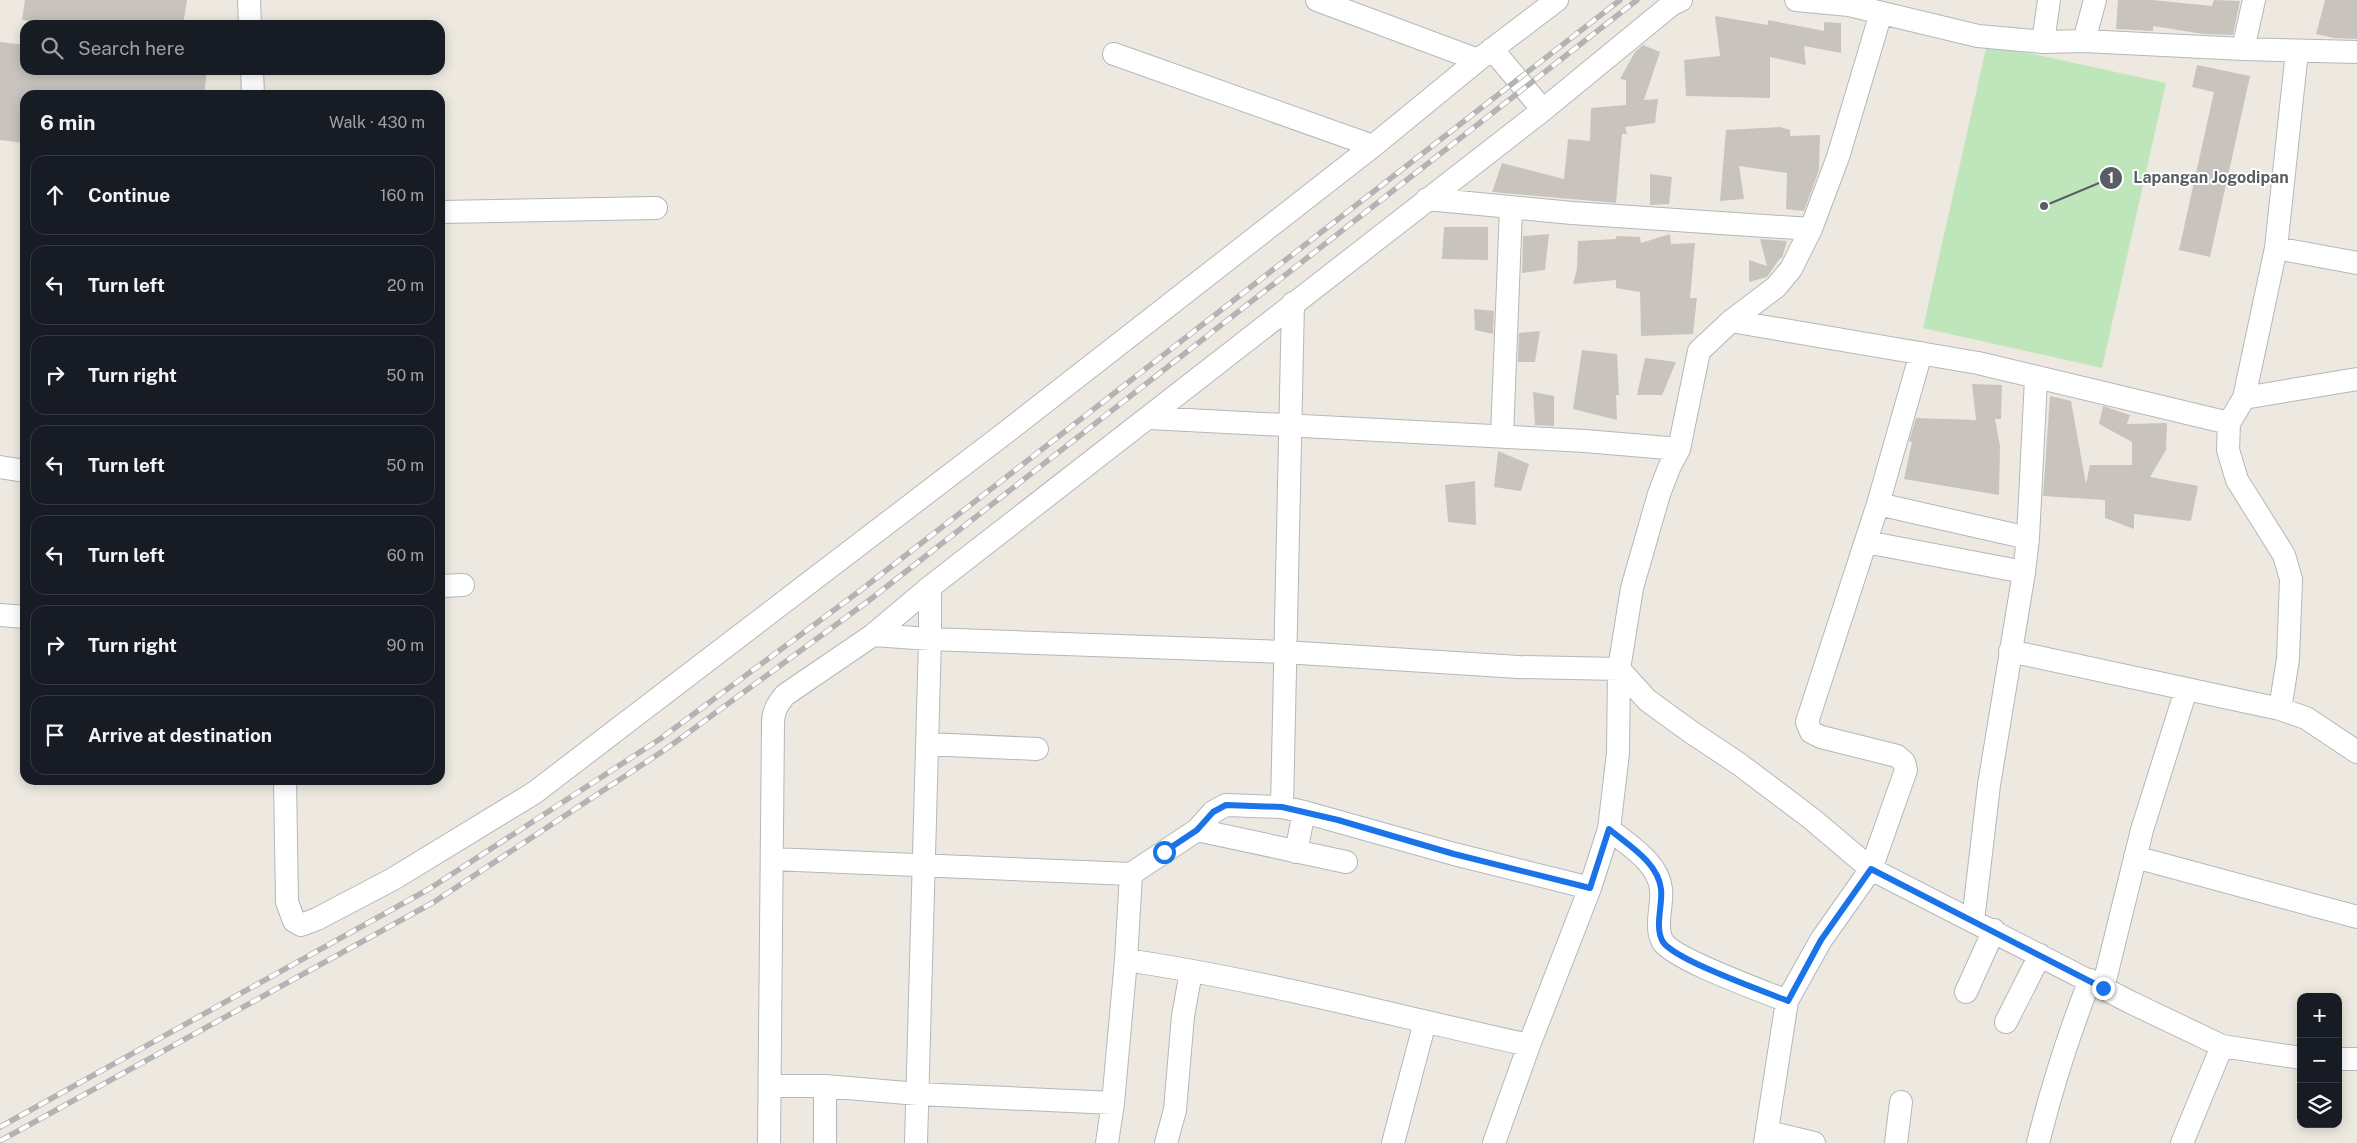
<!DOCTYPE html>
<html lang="en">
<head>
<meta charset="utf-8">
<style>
	body { margin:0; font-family:"Public Sans",sans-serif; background:#242831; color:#f1f3f6 }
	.controls { position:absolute; right:15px; bottom:15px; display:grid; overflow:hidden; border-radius:10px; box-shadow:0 2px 12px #0003 }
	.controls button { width:45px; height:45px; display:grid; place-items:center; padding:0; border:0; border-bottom:1px solid #363941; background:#171b24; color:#f1f3f6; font:25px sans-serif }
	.stop { position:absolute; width:15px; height:15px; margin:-11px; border:4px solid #1a73e8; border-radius:50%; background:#fff }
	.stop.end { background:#1a73e8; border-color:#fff; box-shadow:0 1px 5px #0008 }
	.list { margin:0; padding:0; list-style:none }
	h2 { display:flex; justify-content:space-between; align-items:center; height:65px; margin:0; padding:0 20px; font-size:21px }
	h2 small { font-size:16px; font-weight:400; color:#9ea1a6 }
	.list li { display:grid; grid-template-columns:32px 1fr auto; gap:15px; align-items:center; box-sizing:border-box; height:80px; margin:0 10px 10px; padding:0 10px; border:1px solid #363941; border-radius:15px }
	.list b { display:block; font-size:19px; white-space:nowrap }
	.list em { font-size:16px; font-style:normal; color:#9ea1a6 }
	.icon { flex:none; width:28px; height:28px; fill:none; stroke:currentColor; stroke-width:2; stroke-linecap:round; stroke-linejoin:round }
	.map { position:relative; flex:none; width:2357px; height:1143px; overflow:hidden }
	.search { position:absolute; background:#171b24; box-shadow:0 2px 12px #0003; left:20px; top:20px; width:425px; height:55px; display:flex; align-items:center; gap:12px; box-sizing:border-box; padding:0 18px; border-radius:15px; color:#9ea1a6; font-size:19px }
	.panel { position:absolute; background:#171b24; box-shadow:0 2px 12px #0003; left:20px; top:90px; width:425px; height:695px; border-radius:15px }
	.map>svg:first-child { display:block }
	.garden { fill:#bee6ba }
	.building { fill:#c8c3bd }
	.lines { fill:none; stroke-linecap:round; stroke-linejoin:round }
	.minor-casing { stroke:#b3b7bc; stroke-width:24 }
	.minor { stroke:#fff; stroke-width:22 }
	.rail-casing { stroke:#b2b3b3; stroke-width:5.5 }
	.rail { stroke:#fff; stroke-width:4; stroke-dasharray:11; stroke-linecap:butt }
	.route { stroke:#1a73e8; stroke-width:6 }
	.leader { fill:none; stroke:#595e62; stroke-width:2 }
	.callout-dot { fill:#595e62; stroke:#fff; stroke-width:2 }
	.mark-label { font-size:15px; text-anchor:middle; font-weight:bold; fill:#fff }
	.callout-label { font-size:16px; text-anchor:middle; font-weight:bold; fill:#595e62; stroke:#fff; stroke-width:4; stroke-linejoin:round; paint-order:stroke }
</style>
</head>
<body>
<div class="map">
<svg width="2357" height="1143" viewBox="0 0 2357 1143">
	<rect width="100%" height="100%" fill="#ede9e0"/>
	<path class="garden" d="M1987,44L2166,83L2102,368L1923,328Z"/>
	<path class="building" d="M25,0H187L183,25H125L108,22V25H62L22,20Z
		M2118,0H2152L2212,6L2214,0L2240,1L2233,35L2203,34L2153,26V31L2116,29Z
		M2325,0H2357V39L2334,38L2316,34Z
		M1715,16L1768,25V20L1824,31V22L1841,23V53L1804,46L1806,65L1770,57V98L1686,96L1684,60L1720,56Z
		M0,42L25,45V70H207L204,95H25V143L0,140Z
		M1643,45L1660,52L1644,100L1658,99L1655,123L1625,127L1627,134H1622L1616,203L1492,192L1502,163L1564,179L1568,139L1590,141L1591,108L1626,105V80L1620,79L1635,52Z
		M2197,65L2250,76L2210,257L2179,250L2214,92L2192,87Z
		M1780,127L1790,130V136L1820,135L1819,170L1804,211L1786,209L1787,173L1739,166L1744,199L1720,201L1726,130Z
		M1650,174L1672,177L1669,204L1650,205Z
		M1444,227H1488V260L1442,259Z
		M1549,234L1545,270L1522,273L1523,236Z
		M1670,234L1671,244L1695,243L1690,298H1697L1693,334L1641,336L1640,292L1616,288V280L1573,284L1577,269L1578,241L1616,239V236L1640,237L1641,243Z
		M1760,239L1787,241L1782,258H1780L1767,277L1749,282V260L1767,266Z
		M1474,309L1494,311L1493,334L1475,330Z
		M1540,331L1535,362H1518L1519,333Z
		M1582,350L1617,354L1619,395H1616L1617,420L1573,409Z
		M1645,358L1676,362L1662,395H1637Z
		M1972,384L2002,385L2001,419H1995L2000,446L1999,495L1904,479L1912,442L1909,441L1916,418L1976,420Z
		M1533,392L1554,396V426L1535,425Z
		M2050,396L2071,401L2086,484L2090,465H2132V442L2099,424L2103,406L2130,415L2127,424L2167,423L2166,450L2150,477L2198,486L2191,521L2134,514V529L2105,518V500L2043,496Z
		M1498,451L1529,464L1521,491L1494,487Z
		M1475,481L1476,525L1448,522L1445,485Z"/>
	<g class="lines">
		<defs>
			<path id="minor" d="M249,0L250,25
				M1317,0L1478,60L1557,0
				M1796,0L1849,5L1978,36L2043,42L2084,41L2243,49L2254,0
				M2084,41L2095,0
				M2043,42L2049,0
				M1492,49L1543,110
				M2243,49L2357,52
				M2297,51L2276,248L2244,398L2229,423L2228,450L2237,480L2284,555L2291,579L2288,659L2280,709L2306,718L2357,752
				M1114,54L1373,146
				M252,70L253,95
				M1427,199L1572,213L1811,229
				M440,212L656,208
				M2276,248L2357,263
				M1731,321L1978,363L2229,423
				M2244,398L2357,379
				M1150,418L1585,441L1679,449
				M1502,436L1511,208
				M0,467L25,471
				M1878,504L2028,538
				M1866,542L2024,572
				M440,586L463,585
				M0,615L25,617
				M873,635L930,639V587
				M2010,651L2280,709
				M927,744L1037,749
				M285,780L287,902L294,921L301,925L317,919L393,879L534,793L1009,430L1373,146L1478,60
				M1282,807L1293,303
				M1609,829C1628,845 1658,862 1661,889C1663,905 1654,927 1663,942C1675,960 1763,991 1787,1001
				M1197,830L1346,862
				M1296,852L1304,812
				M2135,857L2357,917
				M772,859L1131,874L1197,830L1213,812L1226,805L1282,807L1304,812L1454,854L1590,888
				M1131,874L1126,960C1262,980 1395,1016 1529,1045
				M1973,921L1989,785L2024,572L2028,538L2036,379
				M2103,988L2142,830L2186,690
				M1966,992L1994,930
				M2006,1022L2040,955
				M2338,1059H2357
				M770,1086H825L918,1094L1113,1103
				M825,1086V1143
				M1768,1132L1814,1143
				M769,1143L773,724C773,711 777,705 785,695L873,635L930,587L1543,110L1671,5L1681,0
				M916,1143L930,639L1284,652L1518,667L1619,669L1647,700L1691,732L1739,764L1812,819L1871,869L2132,1003L2222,1046L2301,1058
				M1107,1143L1113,1103L1126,960
				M1166,1143L1175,1110L1183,1016L1191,972
				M1393,1143L1425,1022
				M1494,1143L1529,1045L1590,888L1609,829L1618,753L1619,669L1632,588L1659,494L1669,468L1679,449L1699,351L1731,321L1776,287L1791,269L1811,229L1838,157L1881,13
				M1765,1143L1787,1001L1821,940L1871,869L1906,770L1904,762L1897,756L1821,737L1811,732L1807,722L1878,504L1921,353
				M1896,1143L1901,1102
				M2038,1143C2052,1087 2069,1033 2090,980
				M2182,1143L2222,1046"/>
		</defs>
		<use href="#minor" class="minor-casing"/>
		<use href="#minor" class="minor"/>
		<defs>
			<path id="rail" d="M0,1127L429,889L660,739L861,590L1620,0
				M0,1141L434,902L666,749L867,602L1637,0"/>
		</defs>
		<use href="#rail" class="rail-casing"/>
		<use href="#rail" class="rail"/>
	</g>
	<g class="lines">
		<path class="route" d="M1164,852L1197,830L1213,812L1226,805L1282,807L1338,820L1454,854L1590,888L1609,829C1628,845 1658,862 1661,889C1663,905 1654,927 1663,942C1675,960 1763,991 1788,1001L1821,940L1871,869L2103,988"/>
	</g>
	<path class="leader" d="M2044 206L2111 178"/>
	<g class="callout-dot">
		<circle cx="2044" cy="206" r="5"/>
		<circle cx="2111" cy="178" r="12"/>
	</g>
	<g class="mark-label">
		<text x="2111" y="183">1</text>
	</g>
	<g class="callout-label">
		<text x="2211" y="183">Lapangan Jogodipan</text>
	</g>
</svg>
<div class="controls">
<button>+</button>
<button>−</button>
<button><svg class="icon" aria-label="layers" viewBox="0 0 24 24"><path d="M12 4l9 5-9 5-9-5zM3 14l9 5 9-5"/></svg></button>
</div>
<div class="stop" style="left:1164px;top:852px"></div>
<div class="stop end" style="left:2103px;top:988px"></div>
<div class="search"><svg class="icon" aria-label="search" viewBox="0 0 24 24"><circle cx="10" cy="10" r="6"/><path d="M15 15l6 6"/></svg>Search here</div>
<section class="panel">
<h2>6 min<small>Walk · 430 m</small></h2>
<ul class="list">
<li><svg class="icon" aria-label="ahead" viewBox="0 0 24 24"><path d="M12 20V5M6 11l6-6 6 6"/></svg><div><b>Continue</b></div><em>160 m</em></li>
<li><svg class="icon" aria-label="left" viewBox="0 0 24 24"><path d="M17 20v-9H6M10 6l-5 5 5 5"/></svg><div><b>Turn left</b></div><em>20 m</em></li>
<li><svg class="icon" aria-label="right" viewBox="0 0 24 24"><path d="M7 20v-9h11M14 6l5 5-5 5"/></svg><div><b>Turn right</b></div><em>50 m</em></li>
<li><svg class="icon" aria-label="left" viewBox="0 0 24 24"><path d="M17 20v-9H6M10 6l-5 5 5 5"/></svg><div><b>Turn left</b></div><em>50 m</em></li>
<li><svg class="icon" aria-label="left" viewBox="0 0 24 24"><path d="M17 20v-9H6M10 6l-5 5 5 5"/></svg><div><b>Turn left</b></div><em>60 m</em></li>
<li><svg class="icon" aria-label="right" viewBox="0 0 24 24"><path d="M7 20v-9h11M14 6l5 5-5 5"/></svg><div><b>Turn right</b></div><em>90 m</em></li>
<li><svg class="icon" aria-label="arrive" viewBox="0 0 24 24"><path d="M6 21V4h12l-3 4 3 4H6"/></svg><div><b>Arrive at destination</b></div></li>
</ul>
</section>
</div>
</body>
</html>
